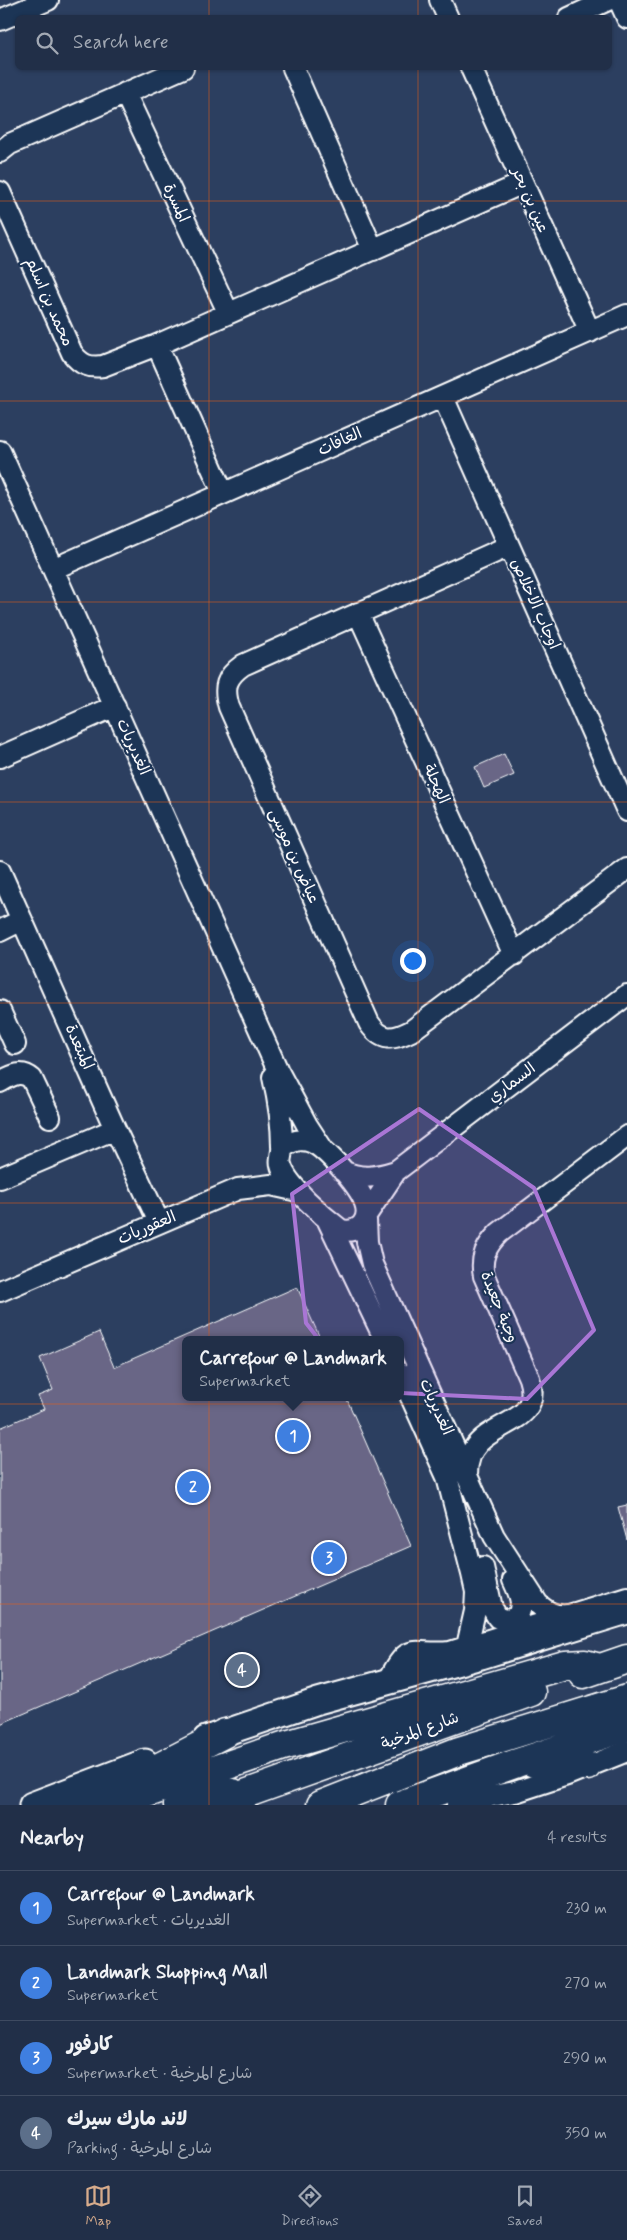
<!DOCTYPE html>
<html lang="en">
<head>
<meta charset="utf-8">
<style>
	body { margin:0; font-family:Mynerve,"Playpen Sans Arabic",sans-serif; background:#2d3b52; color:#f1f3f6 }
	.you { position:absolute; left:412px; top:960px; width:18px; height:18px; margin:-12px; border:4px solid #fff; border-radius:50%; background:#1a73e8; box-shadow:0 0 0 8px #1a73e833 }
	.badge { display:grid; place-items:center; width:32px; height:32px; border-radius:50%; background:#d6ab8b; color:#fff; font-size:16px; font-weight:700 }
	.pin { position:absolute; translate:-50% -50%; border:2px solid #fff; box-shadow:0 1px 5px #0006 }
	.popup { position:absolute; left:182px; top:1336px; width:222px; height:65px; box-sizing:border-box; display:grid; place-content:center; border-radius:8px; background:#212f48; filter:drop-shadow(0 1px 4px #0005); font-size:16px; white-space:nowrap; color:#a2a9b4 }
	.popup b { font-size:19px; color:#f1f3f6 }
	.popup::after { content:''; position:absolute; left:50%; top:100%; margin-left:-10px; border:10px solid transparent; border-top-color:#212f48 }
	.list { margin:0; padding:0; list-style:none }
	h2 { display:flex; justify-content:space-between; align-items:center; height:65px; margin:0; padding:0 20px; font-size:21px }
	h2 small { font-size:16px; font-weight:400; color:#a2a9b4 }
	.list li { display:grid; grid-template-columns:32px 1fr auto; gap:15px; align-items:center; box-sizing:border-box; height:75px; padding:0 20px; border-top:1px solid #3e4a60 }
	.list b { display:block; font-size:19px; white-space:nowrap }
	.list p { margin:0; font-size:16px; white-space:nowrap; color:#a2a9b4 }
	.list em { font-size:16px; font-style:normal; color:#a2a9b4 }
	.icon { flex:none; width:28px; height:28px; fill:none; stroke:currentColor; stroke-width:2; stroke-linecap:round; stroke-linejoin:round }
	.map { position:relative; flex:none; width:627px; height:1805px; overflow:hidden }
	.search { position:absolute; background:#212f48; box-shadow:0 1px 4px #0004; left:15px; right:15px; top:15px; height:55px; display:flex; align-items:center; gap:12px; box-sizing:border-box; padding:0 18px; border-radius:8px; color:#a2a9b4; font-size:19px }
	.sheet { height:365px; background:#212f48 }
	nav { display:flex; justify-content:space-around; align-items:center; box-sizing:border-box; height:70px; border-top:1px solid #3e4a60; background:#212f48; font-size:14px; color:#a2a9b4 }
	nav a { display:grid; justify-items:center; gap:2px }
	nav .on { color:#d6ab8b }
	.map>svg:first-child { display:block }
	.building { fill:#696686; stroke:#fff }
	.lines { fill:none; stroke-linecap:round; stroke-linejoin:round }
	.minor-casing { stroke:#fff; stroke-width:24 }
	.major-casing { stroke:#fff; stroke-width:29 }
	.highway-casing { stroke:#fff; stroke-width:31 }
	.minor { stroke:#1d3557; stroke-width:20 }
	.major { stroke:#1d3557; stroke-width:25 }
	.highway { stroke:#1d3557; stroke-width:28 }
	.marked { fill:#a976d5; fill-opacity:0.2; stroke:#a976d5; stroke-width:4; stroke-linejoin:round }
	.grid { fill:none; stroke:#e96118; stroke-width:1; stroke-opacity:0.55 }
	.labels { text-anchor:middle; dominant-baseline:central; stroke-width:4.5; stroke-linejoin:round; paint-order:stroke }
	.street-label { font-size:16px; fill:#fff; stroke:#1d3557 }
</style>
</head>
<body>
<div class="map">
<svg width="627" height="1805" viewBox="0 0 627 1805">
	<rect width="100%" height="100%" fill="#2c3f60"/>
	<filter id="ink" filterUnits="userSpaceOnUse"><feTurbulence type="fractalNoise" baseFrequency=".02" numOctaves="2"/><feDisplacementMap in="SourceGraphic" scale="10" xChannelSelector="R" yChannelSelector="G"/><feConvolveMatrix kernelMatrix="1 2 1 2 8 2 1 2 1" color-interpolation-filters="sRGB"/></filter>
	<g filter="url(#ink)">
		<path class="building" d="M504,754L514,775L484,788L475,767Z
			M297,1287L321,1340H186V1397H346L411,1546L0,1724V1428L44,1409L38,1396L53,1390L40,1358L99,1332L114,1367Z
			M627,1505V1540L618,1507Z"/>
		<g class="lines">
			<defs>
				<path id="minor" d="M440,0L448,18
					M619,0L627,18
					M569,18L608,0
					M0,20L48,0
					M293,68L373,250
					M471,68L590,332
					M125,93L228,312
					M0,152L10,144L183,68
					M0,192L72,353C81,365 89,368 103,366L157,345L523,183
					M157,345L223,493
					M443,397L627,811
					M0,451L278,1071L307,1125L324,1151
					M509,546L243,665C226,677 223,687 229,707L369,1023C382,1042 393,1040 411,1031L627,869
					M53,569L627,315
					M358,613L514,955
					M0,757L115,706
					M0,871L115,1129L159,1222
					M0,931L22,920
					M0,1011L15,1044
					M273,1077C278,1099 282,1123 282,1146C283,1153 279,1159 281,1165C286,1185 325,1218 341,1230C359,1234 371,1220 365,1203C360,1187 326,1148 311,1142C300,1138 291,1141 283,1148
					M0,1082C11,1076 21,1069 32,1079L50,1117
					M343,1171C361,1180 377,1177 396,1171
					M0,1178L115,1129
					M367,1214L396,1171L627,995
					M366,1220L367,1242L372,1264L494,1536L538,1604C547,1612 554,1616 567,1615
					M328,1221L385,1340
					M0,1291L238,1189L271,1185L298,1191
					M400,1373L447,1477L472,1574L476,1592L475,1611L467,1646
					M467,1474C467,1415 547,1434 529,1378L484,1276C480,1258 486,1246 499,1233L627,1136
					M483,1567L492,1608L498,1618L507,1620L517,1617C525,1604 519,1593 513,1580
					M389,1680C409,1639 413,1656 450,1652L627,1597
					M457,1805L481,1798L515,1792L567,1775L627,1751"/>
				<path id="major" d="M206,1739L318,1701L481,1656L627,1611
					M32,1805L145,1762"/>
				<path id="highway" d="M583,1674L627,1659
					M534,1763L587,1766
					M77,1805L146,1774L225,1733
					M113,1805L283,1746L565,1665L585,1664L600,1668
					M178,1805L205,1796L233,1793
					M214,1805L531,1692
					M321,1805L459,1751L627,1699
					M400,1805L517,1763L627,1727"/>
			</defs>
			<use href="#minor" class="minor-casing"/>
			<use href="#major" class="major-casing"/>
			<use href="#highway" class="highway-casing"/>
			<use href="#minor" class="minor"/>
			<use href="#major" class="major"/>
			<use href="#highway" class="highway"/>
		</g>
	</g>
	<path class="marked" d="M419,1109L534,1188L594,1330L527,1399L359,1391L306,1323L292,1194Z"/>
	<path class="grid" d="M209,0V18M418,0V18M209,68V1805M418,68V1805M0,201H627M0,401H627M0,602H627M0,802H627M0,1003H627M0,1203H627M0,1404H627M0,1604H627"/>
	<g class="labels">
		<g class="street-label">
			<text transform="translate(530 200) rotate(66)">عين بن بحر</text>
			<text transform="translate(176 203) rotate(65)">المسرة</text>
			<text transform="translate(49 302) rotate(66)">محمد بن اسلم</text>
			<text transform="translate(340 442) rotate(-24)">الغافات</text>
			<text transform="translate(535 604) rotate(66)">اوجاب الاخلاص</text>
			<text transform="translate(133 747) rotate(66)">الغديريات</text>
			<text transform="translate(436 784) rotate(66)">الهجلة</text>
			<text transform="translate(294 856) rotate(66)">عياض بن موسى</text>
			<text transform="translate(79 1047) rotate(66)">المبتعدة</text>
			<text transform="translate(512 1083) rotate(-37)">السماري</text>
			<text transform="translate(147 1228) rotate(-23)">العقوريات</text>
			<text transform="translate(499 1307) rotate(68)">وجبة جعيدة</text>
			<text transform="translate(436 1407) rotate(66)">الغديريات</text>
			<text transform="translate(420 1731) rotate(-20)">شارع المرخية</text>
		</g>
	</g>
</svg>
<div class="you"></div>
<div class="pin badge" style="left:293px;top:1436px;background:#3f7fe0">1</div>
<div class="popup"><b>Carrefour @ Landmark</b>Supermarket</div>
<div class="pin badge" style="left:193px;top:1487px;background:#3f7fe0">2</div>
<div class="pin badge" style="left:329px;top:1558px;background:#3f7fe0">3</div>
<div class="pin badge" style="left:242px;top:1670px;background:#5c6f8a">4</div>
<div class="search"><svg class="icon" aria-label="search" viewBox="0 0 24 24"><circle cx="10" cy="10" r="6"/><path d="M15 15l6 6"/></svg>Search here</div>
</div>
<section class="sheet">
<h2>Nearby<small>4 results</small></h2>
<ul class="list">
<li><span class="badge" style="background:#3f7fe0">1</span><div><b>Carrefour @ Landmark</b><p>Supermarket · الغديريات</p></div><em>230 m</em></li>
<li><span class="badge" style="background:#3f7fe0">2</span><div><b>Landmark Shopping Mall</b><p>Supermarket</p></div><em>270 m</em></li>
<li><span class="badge" style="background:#3f7fe0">3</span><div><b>كارفور</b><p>Supermarket · شارع المرخية</p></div><em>290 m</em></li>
<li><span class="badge" style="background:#5c6f8a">4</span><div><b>لاند مارك سيرك</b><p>Parking · شارع المرخية</p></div><em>350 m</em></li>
</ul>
</section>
<nav>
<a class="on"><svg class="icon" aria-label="map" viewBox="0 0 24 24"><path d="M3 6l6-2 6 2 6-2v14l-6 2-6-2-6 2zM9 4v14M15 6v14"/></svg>Map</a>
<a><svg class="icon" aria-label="directions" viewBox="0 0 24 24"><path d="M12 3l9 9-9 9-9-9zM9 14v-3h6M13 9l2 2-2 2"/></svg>Directions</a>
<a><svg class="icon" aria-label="saved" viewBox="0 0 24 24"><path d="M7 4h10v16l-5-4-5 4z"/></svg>Saved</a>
</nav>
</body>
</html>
